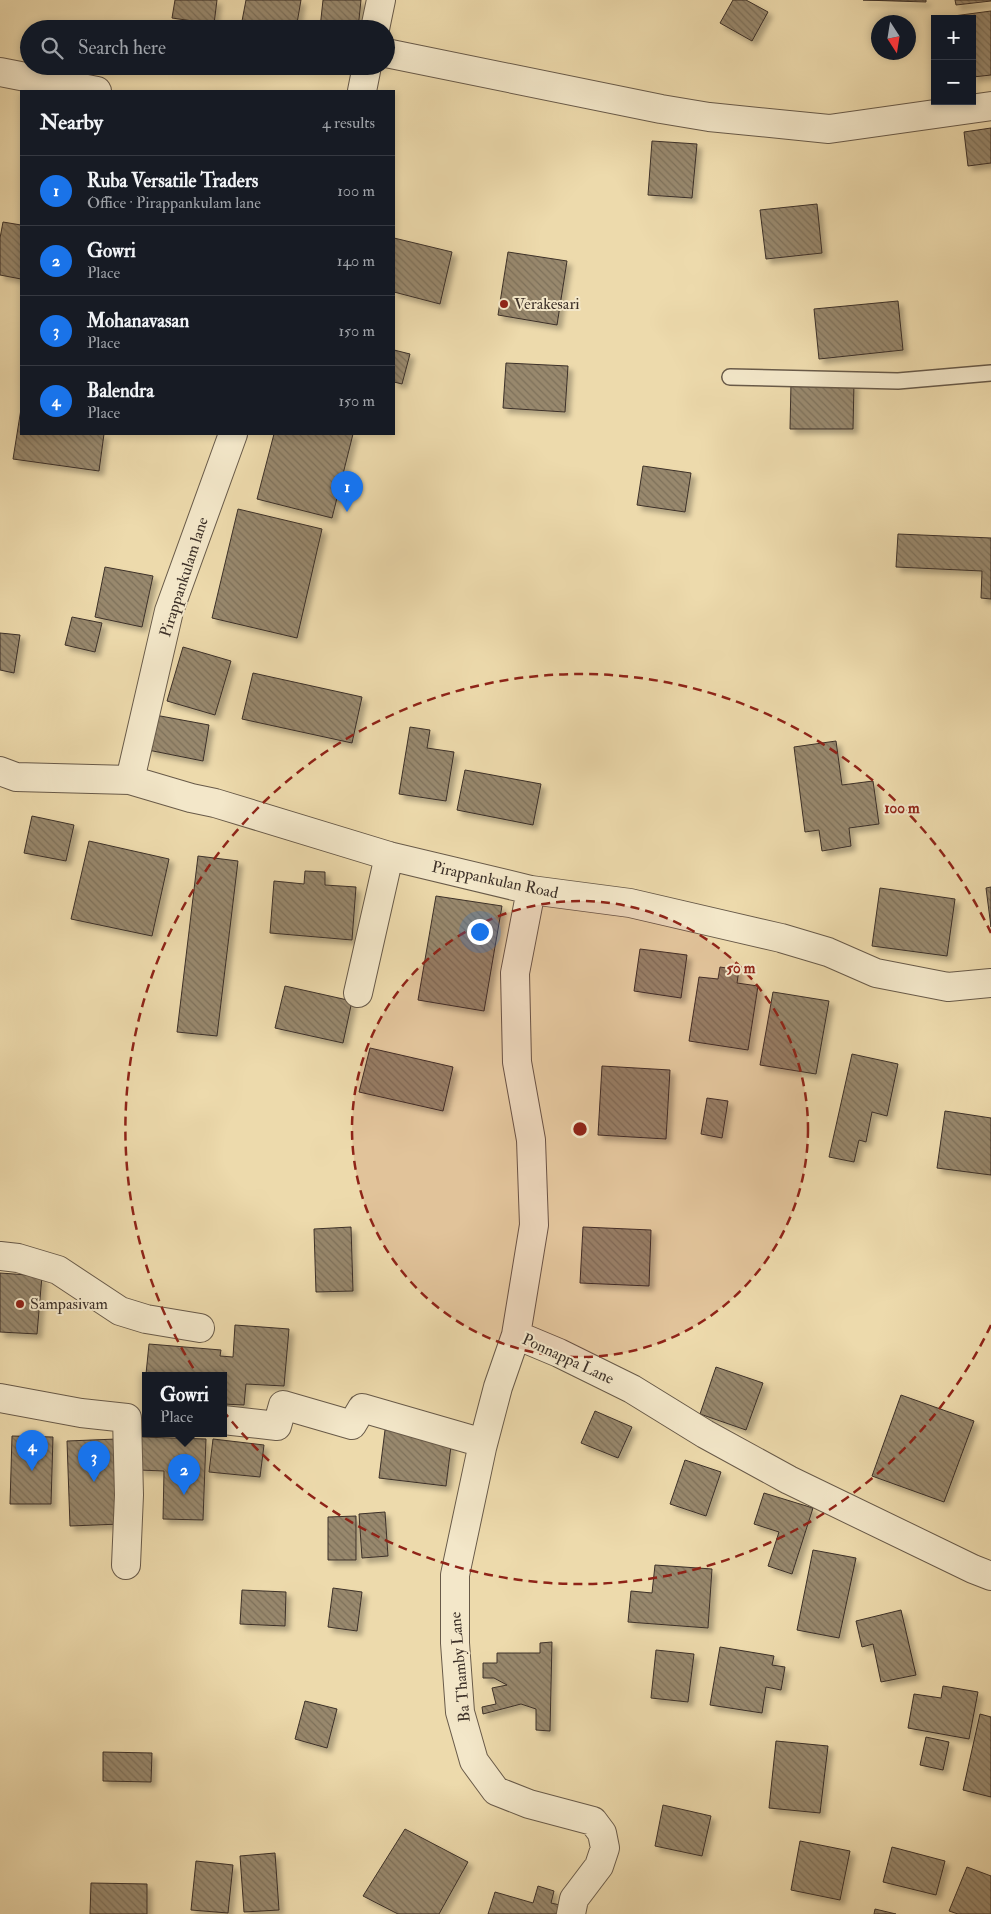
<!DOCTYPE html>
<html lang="en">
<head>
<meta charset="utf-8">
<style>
	body { margin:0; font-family:"IM FELL Double Pica",serif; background:#20242c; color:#f1f3f6 }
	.controls { position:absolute; right:15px; top:15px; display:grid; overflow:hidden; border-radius:0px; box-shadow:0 2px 8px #0003 }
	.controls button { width:45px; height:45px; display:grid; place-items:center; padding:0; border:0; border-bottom:1px solid #363941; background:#171b24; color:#f1f3f6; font:25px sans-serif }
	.compass { position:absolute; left:871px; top:15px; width:45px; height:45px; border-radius:50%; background:#171b24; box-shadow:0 2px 8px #0003; rotate:168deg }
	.you { position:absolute; left:479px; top:931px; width:18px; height:18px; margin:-12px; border:4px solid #fff; border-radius:50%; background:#1a73e8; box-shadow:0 0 0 8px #1a73e833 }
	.badge { display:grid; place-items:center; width:32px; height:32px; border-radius:50%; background:#1a73e8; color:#fff; font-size:16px; font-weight:700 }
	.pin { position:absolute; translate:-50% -41px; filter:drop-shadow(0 1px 2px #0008) }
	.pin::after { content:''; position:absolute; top:26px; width:18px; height:15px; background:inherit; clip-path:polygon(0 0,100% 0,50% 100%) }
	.popup { position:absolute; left:142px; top:1372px; width:85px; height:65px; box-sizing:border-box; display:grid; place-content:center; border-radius:0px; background:#171b24; filter:drop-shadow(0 1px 4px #0005); font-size:16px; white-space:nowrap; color:#9ea1a6 }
	.popup b { font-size:19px; color:#f1f3f6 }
	.popup::after { content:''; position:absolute; left:50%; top:100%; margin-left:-10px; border:10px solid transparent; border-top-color:#171b24 }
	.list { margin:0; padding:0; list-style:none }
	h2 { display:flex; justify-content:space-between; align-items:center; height:65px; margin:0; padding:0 20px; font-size:21px }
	h2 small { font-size:16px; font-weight:400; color:#9ea1a6 }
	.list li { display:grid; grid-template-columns:32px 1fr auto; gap:15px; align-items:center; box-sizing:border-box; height:70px; padding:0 20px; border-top:1px solid #363941 }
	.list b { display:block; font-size:19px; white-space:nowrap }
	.list p { margin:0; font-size:16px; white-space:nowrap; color:#9ea1a6 }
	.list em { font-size:16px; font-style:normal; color:#9ea1a6 }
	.icon { flex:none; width:28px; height:28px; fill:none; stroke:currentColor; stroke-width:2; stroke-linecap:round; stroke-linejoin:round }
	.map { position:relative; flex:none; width:991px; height:1914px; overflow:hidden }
	.search { position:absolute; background:#171b24; box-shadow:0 2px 8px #0003; left:20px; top:20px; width:375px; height:55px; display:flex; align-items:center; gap:12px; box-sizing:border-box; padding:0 18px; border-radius:28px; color:#9ea1a6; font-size:19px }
	.panel { position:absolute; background:#171b24; box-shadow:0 2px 8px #0003; left:20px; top:90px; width:375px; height:345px; border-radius:0px }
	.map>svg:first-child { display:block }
	.building { fill:url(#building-back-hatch); stroke:#3c3028; filter:url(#shadow) }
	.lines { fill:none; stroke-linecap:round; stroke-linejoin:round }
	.lane-casing { stroke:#685a49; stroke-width:18 }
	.street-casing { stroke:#685a49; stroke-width:30 }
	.lane { stroke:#f3e7c9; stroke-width:15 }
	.street { stroke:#f3e7c9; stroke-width:28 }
	.ring { fill:none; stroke:#8f2418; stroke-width:2.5; stroke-dasharray:9 6 }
	.poi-dot { fill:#8f2418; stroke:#f3e7c9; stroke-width:2 }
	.labels { text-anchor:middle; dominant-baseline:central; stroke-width:4; stroke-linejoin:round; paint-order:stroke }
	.poi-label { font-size:16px; fill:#3c3028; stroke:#f3e7c9; text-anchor:start }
	.street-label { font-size:16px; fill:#3c3028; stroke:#f3e7c9 }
	.centre { fill:#8f2418; stroke:#f3e7c9; stroke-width:2.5 }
	.ring-label { font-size:15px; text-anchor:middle; font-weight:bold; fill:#8f2418; stroke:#f3e7c9; stroke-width:4; stroke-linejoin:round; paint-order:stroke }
</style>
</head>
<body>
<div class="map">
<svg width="991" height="1914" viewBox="0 0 991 1914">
	<defs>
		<pattern id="building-back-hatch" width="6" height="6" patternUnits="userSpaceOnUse" patternTransform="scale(1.25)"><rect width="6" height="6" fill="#98886d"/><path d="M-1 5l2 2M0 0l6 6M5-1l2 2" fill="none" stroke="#7d705a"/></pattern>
		<filter id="shadow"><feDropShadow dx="4.5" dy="4.5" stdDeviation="2.5" flood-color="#0004"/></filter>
	</defs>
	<rect width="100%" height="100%" fill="#eddaac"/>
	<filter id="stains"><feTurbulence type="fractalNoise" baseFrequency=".004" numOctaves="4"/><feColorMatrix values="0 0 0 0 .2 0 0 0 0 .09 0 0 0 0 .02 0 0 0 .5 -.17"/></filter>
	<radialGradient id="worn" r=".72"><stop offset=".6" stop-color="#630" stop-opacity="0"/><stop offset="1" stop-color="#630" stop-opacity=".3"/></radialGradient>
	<path class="building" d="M175,0H217L214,24L172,18Z
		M246,0H301L296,29L242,21Z
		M323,0H361L358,29L320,28Z
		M733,0H746L768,12L752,41L720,23Z
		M863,0H926V2Z
		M955,0H991V1L956,5Z
		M991,11V75L973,77L972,19H946V17Z
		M991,128V163L968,166L964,132Z
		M652,141L697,144L692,198L648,195Z
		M817,204L822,253L766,259L760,210Z
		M3,222L21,225V279L0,275V238Z
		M394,238L452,252L440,304L394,292Z
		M508,252L567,261L557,325L498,315Z
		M898,301L903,350L819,359L814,309Z
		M394,350L410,354L402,384L394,382Z
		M506,363L568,366L565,412L503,408Z
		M791,382L854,383L853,429H790Z
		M21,409V434H104L99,471L13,459Z
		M274,434H353L332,518L257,499Z
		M643,466L691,473L685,512L637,505Z
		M238,509L322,529L297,638L212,618Z
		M898,534L991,538V599L981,598L982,571L896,567Z
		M105,567L153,576L142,627L95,617Z
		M72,617L102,623L95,652L65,645Z
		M0,633L20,635L14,673L0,670Z
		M183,647L231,661L215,715L167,701Z
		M253,673L362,697L352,743L242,719Z
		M155,715L209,725L203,761L148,750Z
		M410,727L430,730L427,748L454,752L446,801L399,794Z
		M836,741L842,785L873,781L879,824L849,828L851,846L822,851L819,830L805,832L794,747Z
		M465,770L541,784L533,825L457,810Z
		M32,816L74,825L66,861L24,853Z
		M89,841L169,859L152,936L71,919Z
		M198,856L238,861L217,1036L177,1032Z
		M305,871L325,872V885L356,887L352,940L270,933L274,881L304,884Z
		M991,887V927L986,888Z
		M880,888L955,899L947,956L872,946Z
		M436,896L502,906L484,1011L418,1000Z
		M640,949L687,955L681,998L634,991Z
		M720,967L739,970L737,983L758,986L748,1050L689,1041L699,977L718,979Z
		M285,986L352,1001L343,1043L275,1028Z
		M773,992L829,1001L816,1074L760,1065Z
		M370,1048L453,1067L443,1111L359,1092Z
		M852,1054L898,1064L887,1116L872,1112L866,1142L859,1140L854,1162L829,1157Z
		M602,1066L670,1070L666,1139L598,1135Z
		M707,1098L728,1101L722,1138L701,1134Z
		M945,1111L991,1118V1175L937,1168Z
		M351,1227L353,1291L316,1292L314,1229Z
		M583,1227L651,1230L649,1286L580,1283Z
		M0,1273L42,1276L37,1334L0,1332Z
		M235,1325L289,1329L284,1386L246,1384L244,1405L223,1404V1376H161V1375L146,1374L149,1344L221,1350L220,1356L233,1357Z
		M716,1367L763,1383L746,1430L700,1414Z
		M901,1395L974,1421L944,1502L872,1476Z
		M595,1411L632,1427L618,1458L581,1443Z
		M385,1430L452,1438L446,1486L379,1478Z
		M12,1436L53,1437L51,1504H10Z
		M140,1437L206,1439L203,1520L163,1519L164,1471L139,1470Z
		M117,1439L120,1524L70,1526L67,1441Z
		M213,1439L264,1445L260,1477L209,1472Z
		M685,1460L721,1472L706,1516L670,1504Z
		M764,1493L813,1508L792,1574L768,1566L779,1532L754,1524Z
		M385,1512L388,1556L362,1558L359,1514Z
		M356,1516V1560H328V1517Z
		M813,1550L856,1558L839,1638L797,1630Z
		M655,1565L712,1569L708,1628L628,1622L631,1591L652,1593Z
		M333,1588L362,1592L357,1631L328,1627Z
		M242,1590L286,1592L285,1626L240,1624Z
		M901,1610L916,1675L881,1682L873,1644L862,1647L856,1621Z
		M552,1642L550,1731L536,1730V1709L521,1704L483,1714L482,1707L496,1704L492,1688L507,1685L494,1678H483V1663H497V1653H540V1643Z
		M720,1647L774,1656L772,1665L785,1667L781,1690L766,1687L762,1713L710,1705Z
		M656,1650L694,1654L688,1702L651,1698Z
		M943,1686L978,1692L969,1739L908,1728L914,1694L941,1698Z
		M305,1701L337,1709L327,1748L295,1739Z
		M980,1714L991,1717V1797L963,1790Z
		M926,1737L949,1742L943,1770L920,1765Z
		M776,1741L828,1746L820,1813L769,1808Z
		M103,1752L152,1753L151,1782L103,1781Z
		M663,1805L711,1816L702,1856L655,1846Z
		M405,1829L468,1862L439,1914H398L363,1896Z
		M800,1841L850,1851L840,1900L791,1890Z
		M892,1847L945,1861L936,1895L883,1882Z
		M275,1853L279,1910L244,1912L240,1856Z
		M196,1861L233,1865L228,1913L191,1910Z
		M967,1867L991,1876V1914H958L949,1911Z
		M91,1883L147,1884V1914H90Z
		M538,1886L554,1891L551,1903L560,1905L558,1914H488L495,1892L533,1903Z
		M875,1909L896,1914H874Z"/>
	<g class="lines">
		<defs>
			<path id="lane" d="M730,377L898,381L991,373"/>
			<path id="street" d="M375,29L381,0
				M386,53L661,109L709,117L829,129L991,106
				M0,72L97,91
				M362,91L367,66
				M0,771L16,777L130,780L191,798L215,803L389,856L531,890L630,903L781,938L828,952L876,973L948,987L991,983
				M130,780L169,611L233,434
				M531,890L515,973L517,1062L531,1140L534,1225L516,1335L559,1353L632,1389L705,1434L789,1480L973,1569L991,1576
				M358,993L389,856
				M0,1256L18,1258L58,1270L120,1311L146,1319L200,1328
				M516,1335L498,1387L482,1448L455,1575V1643L460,1712L474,1761L496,1791L529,1804L593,1821L602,1833L605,1848L599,1866L574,1899L571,1914
				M0,1398L81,1413L127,1418L129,1495L126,1565
				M223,1420L277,1426L283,1405L352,1425L362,1408L483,1443"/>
		</defs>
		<use href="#lane" class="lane-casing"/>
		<use href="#street" class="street-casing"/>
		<use href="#lane" class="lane"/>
		<use href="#street" class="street"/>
	</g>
	<circle cx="580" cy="1129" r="228" fill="#8f2418" fill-opacity=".12"/>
	<g class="ring">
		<circle cx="580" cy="1129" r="228"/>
		<path d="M991 1325A455 455 0 1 1 991 933"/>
	</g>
	<g class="poi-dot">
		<circle cx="504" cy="304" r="5"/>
		<circle cx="20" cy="1304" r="5"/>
	</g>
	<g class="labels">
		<g class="poi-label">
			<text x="514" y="304">Verakesari</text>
			<text x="30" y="1304">Sampasivam</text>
		</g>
		<g class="street-label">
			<text transform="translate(184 577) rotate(-72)">Pirappankulam lane</text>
			<text transform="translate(495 880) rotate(12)">Pirappankulan Road</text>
			<text transform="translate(568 1359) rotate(25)">Ponnappa Lane</text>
			<text transform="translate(460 1667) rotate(-95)">Ba Thamby Lane</text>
		</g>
	</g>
	<circle cx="580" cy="1129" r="8" class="centre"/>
	<g class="ring-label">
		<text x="902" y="813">100 m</text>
		<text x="741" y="973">50 m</text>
	</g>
	<rect width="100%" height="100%" filter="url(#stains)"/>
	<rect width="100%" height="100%" fill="url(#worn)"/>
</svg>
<div class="controls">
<button>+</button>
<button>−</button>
</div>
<svg class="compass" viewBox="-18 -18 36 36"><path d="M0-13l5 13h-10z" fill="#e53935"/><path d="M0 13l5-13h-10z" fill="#9ea1a6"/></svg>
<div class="you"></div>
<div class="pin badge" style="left:347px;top:512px">1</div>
<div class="pin badge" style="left:184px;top:1495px">2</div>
<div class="popup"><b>Gowri</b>Place</div>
<div class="pin badge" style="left:94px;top:1482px">3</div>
<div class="pin badge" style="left:32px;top:1471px">4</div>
<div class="search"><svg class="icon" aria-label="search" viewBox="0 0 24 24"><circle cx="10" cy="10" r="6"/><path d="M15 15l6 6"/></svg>Search here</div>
<section class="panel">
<h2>Nearby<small>4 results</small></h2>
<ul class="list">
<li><span class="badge">1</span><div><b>Ruba Versatile Traders</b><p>Office · Pirappankulam lane</p></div><em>100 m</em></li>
<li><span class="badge">2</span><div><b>Gowri</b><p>Place</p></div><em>140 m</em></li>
<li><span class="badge">3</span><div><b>Mohanavasan</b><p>Place</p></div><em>150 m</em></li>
<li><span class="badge">4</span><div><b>Balendra</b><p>Place</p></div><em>150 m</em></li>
</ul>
</section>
</div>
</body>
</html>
